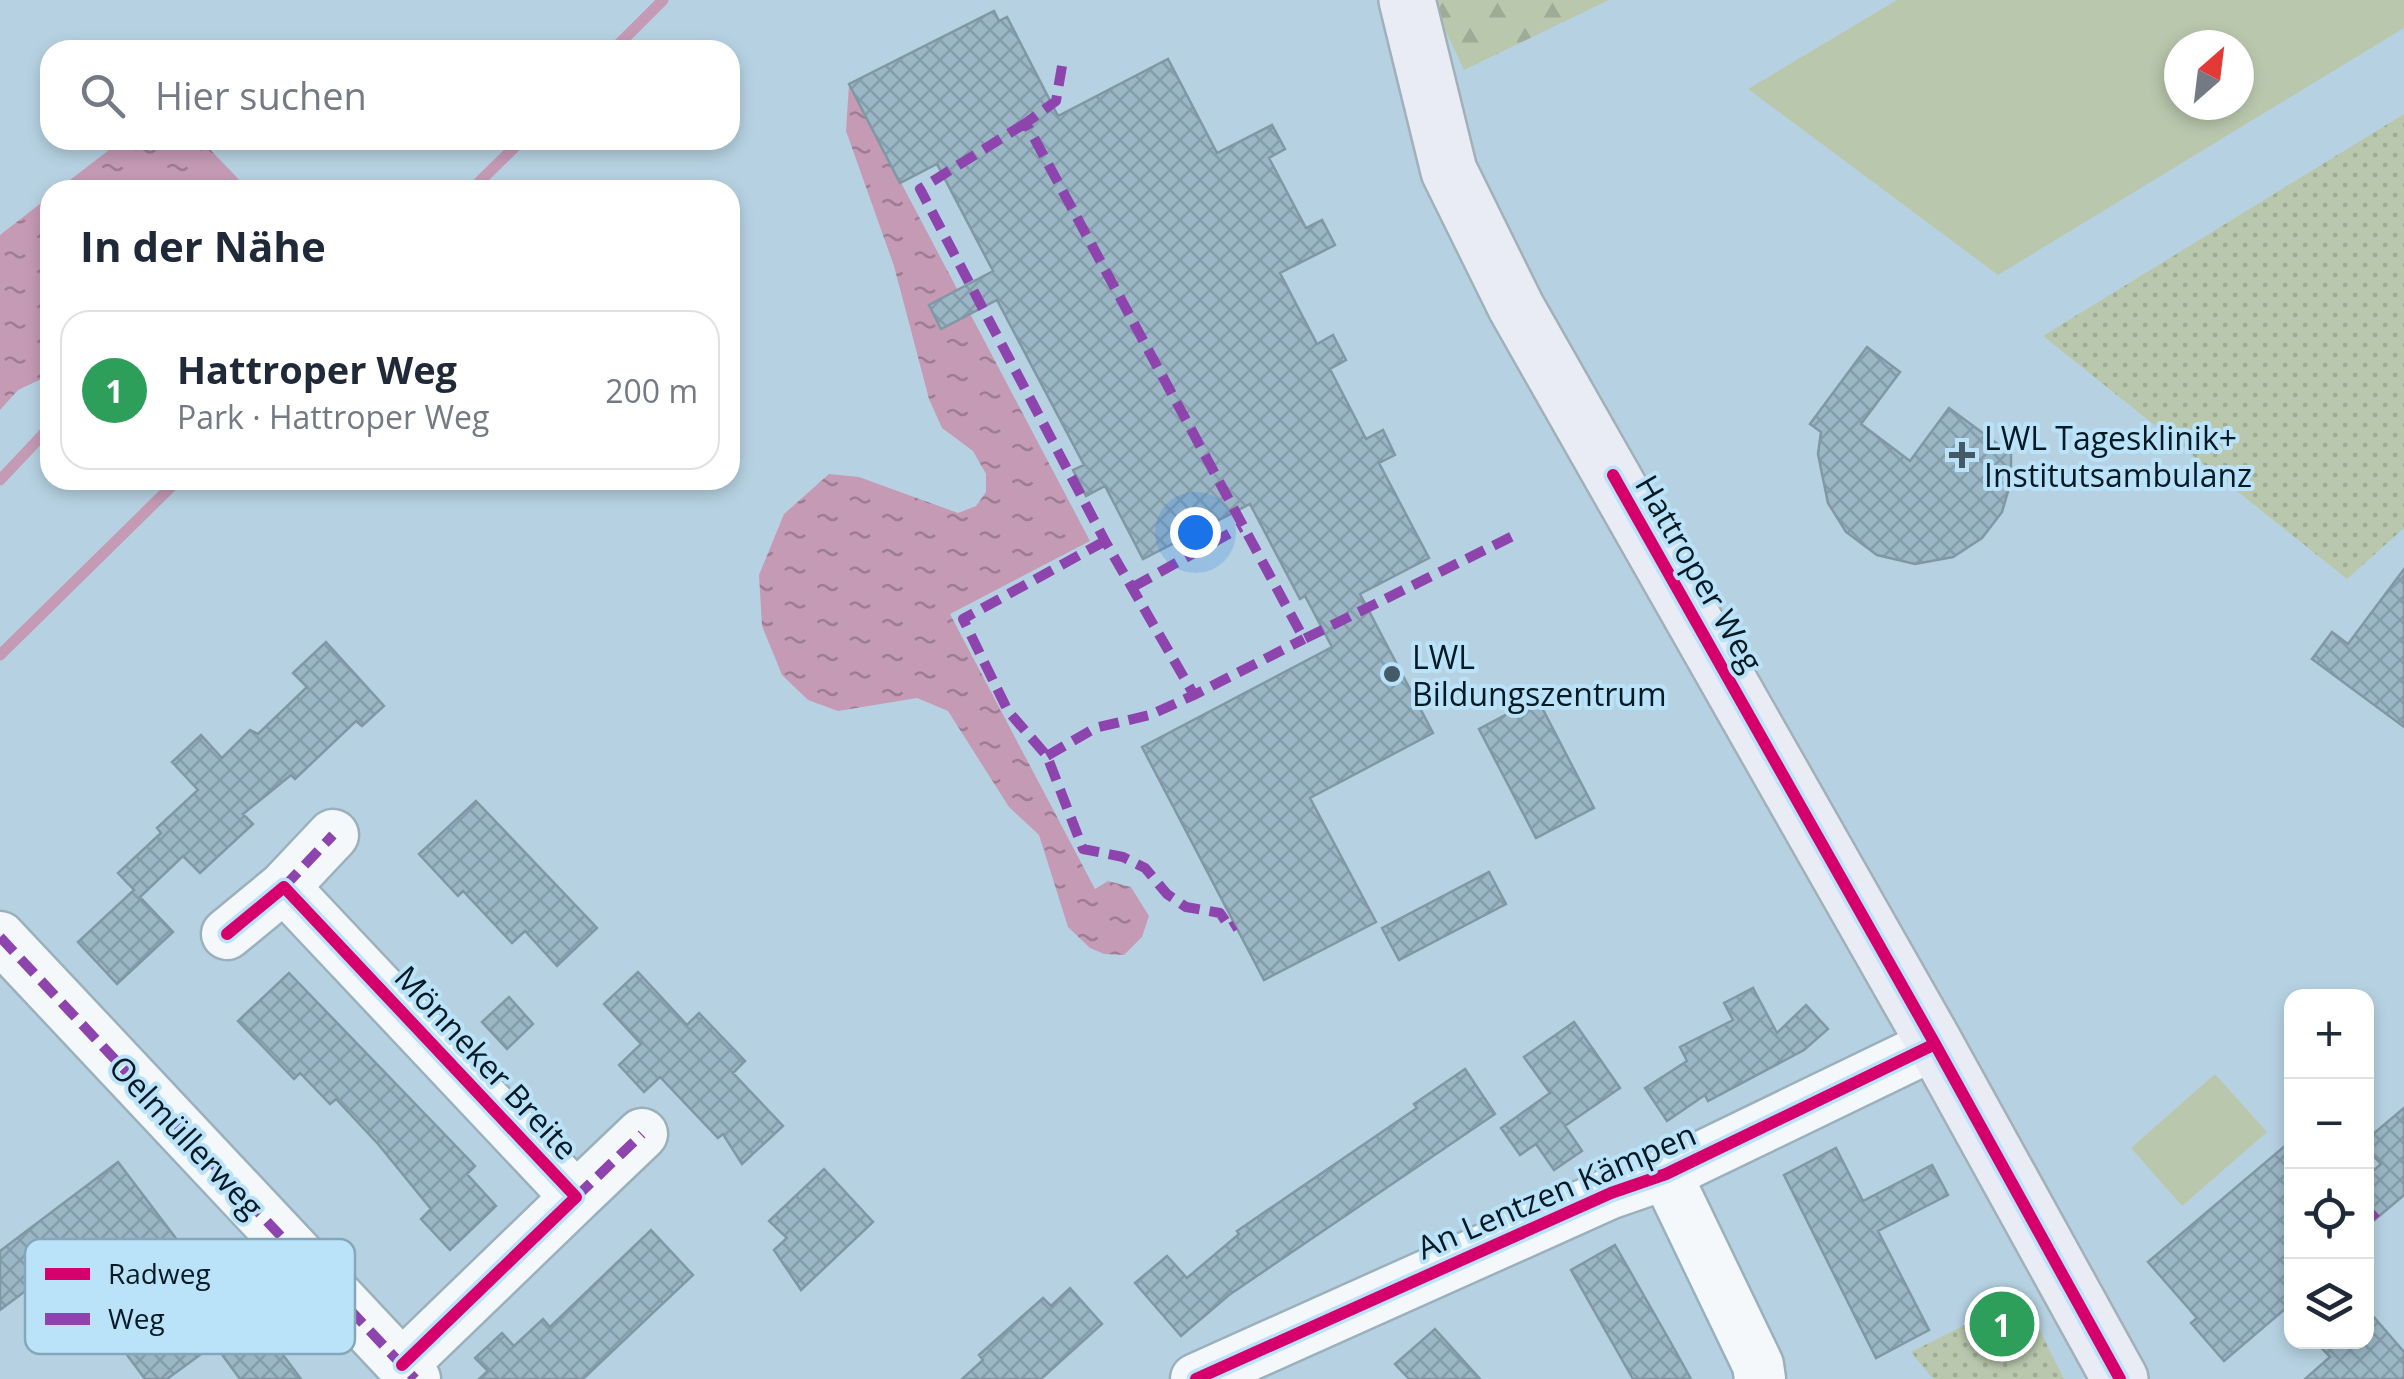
<!DOCTYPE html>
<html lang="de">
<head>
<meta charset="utf-8">
<style>
	body { margin:0; font-family:"Open Sans",sans-serif; background:#f6f6f7; color:#1f2937 }
	.controls { position:absolute; right:30px; bottom:30px; display:grid; overflow:hidden; border-radius:20px; box-shadow:0 5px 15px #0003 }
	.controls button { width:90px; height:90px; display:grid; place-items:center; padding:0; border:0; border-bottom:2px solid #e0e1e3; background:#fff; color:#1f2937; font:50px sans-serif }
	.compass { position:absolute; left:2164px; top:30px; width:90px; height:90px; border-radius:50%; background:#fff; box-shadow:0 5px 15px #0003; rotate:28deg }
	.you { position:absolute; left:1195px; top:532px; width:35px; height:35px; margin:-25px; border:8px solid #fff; border-radius:50%; background:#1a73e8; box-shadow:0 0 0 15px #1a73e833 }
	.badge { display:grid; place-items:center; width:65px; height:65px; border-radius:50%; background:#111827; color:#fff; font-size:32px; font-weight:700 }
	.pin { position:absolute; translate:-50% -50%; border:5px solid #fff; box-shadow:0 2px 10px #0006 }
	.list { margin:0; padding:0; list-style:none }
	h2 { display:flex; justify-content:space-between; align-items:center; height:130px; margin:0; padding:0 40px; font-size:42px }
	h2 small { font-size:32px; font-weight:400; color:#747a83 }
	.list li { display:grid; grid-template-columns:65px 1fr auto; gap:30px; align-items:center; box-sizing:border-box; height:160px; margin:0 20px 20px; padding:0 20px; border:2px solid #e0e1e3; border-radius:30px }
	.list b { display:block; font-size:38px; white-space:nowrap }
	.list p { margin:0; font-size:32px; white-space:nowrap; color:#747a83 }
	.list em { font-size:32px; font-style:normal; color:#747a83 }
	.icon { flex:none; width:55px; height:55px; fill:none; stroke:currentColor; stroke-width:2; stroke-linecap:round; stroke-linejoin:round }
	.map { position:relative; flex:none; width:2404px; height:1379px; overflow:hidden }
	.search { position:absolute; background:#fff; box-shadow:0 5px 15px #0003; left:40px; top:40px; width:700px; height:110px; display:flex; align-items:center; gap:25px; box-sizing:border-box; padding:0 35px; border-radius:30px; color:#747a83; font-size:38px }
	.panel { position:absolute; background:#fff; box-shadow:0 5px 15px #0003; left:40px; top:180px; width:700px; height:310px; border-radius:30px }
	.map>svg:first-child { display:block }
	.forest { fill:url(#forest-firs) }
	.park { fill:url(#park-dots) }
	.garden { fill:#b9c8ad; fill-rule:evenodd }
	.water { fill:url(#water-ripples) }
	.lines { fill:none; stroke-linecap:round; stroke-linejoin:round }
	.stream { stroke:#c59ab5; stroke-width:11 }
	.building { fill:url(#building-cross-hatch); stroke:#8198a4; stroke-width:2.5 }
	.minor-casing { stroke:#9ab1bd; stroke-width:55 }
	.major-casing { stroke:#a2b0b8; stroke-width:60 }
	.minor { stroke:#f4f8fb; stroke-width:50 }
	.major { stroke:#e9ecf5; stroke-width:55 }
	.quiet { stroke:#8e44ad; stroke-width:10; stroke-dasharray:20 10; stroke-linecap:butt }
	.cycleway-casing { stroke:#bae3fa; stroke-width:19 }
	.cycleway { stroke:#d6006c; stroke-width:12 }
	.poi-dot { fill:#445a66; stroke:#bae3fa; stroke-width:4 }
	.labels { text-anchor:middle; dominant-baseline:central; stroke-width:8; stroke-linejoin:round; paint-order:stroke }
	.poi-label { font-size:32px; fill:#061a24; stroke:#bae3fa; text-anchor:start }
	.street-label { font-size:32px; fill:#061a24; stroke:#bae3fa }
	.key { fill:#bae3fa; stroke:#84a7ba; stroke-width:2.5 }
	.key-label { font-size:28px; fill:#061a24 }
</style>
</head>
<body>
<div class="map">
<svg width="2404" height="1379" viewBox="0 0 2404 1379">
	<defs>
		<pattern id="forest-firs" width="22" height="20" patternUnits="userSpaceOnUse" patternTransform="scale(2.5)"><rect width="22" height="20" fill="#b9c8ad"/><path d="M5 1l3.5 6h-7zM16 11l3.5 6h-7z" fill="#9eab95"/></pattern>
		<pattern id="park-dots" width="8" height="8" patternUnits="userSpaceOnUse" patternTransform="scale(2.5)"><rect width="8" height="8" fill="#b9c8ad"/><path d="M2 2h.1M6 6h.1" fill="none" stroke="#9eab95" stroke-width="1.8" stroke-linecap="round"/></pattern>
		<pattern id="water-ripples" width="26" height="14" patternUnits="userSpaceOnUse" patternTransform="scale(2.5)"><rect width="26" height="14" fill="#c59ab5"/><path d="M2 4q2-2 4 0t4 0M15 11q2-2 4 0t4 0" fill="none" stroke="#9e7d93"/></pattern>
		<pattern id="building-cross-hatch" width="8" height="8" patternUnits="userSpaceOnUse" patternTransform="scale(2.5)"><rect width="8" height="8" fill="#9bb7c6"/><path d="M0 0l8 8M0 8l8-8" fill="none" stroke="#849daa"/></pattern>
	</defs>
	<rect width="100%" height="100%" fill="#b6d2e2"/>
	<path class="forest" d="M1431,0H1609L1464,70Z"/>
	<path class="park" d="M2404,114V528L2347,579L2043,336Z
		M2023,1296L2064,1379H1933L1911,1352Z"/>
	<path class="garden" d="M1897,0H2404V28L1998,275L1748,89ZM2179,45H2239V105H2179Z
		M2215,1074L2267,1132L2182,1206L2131,1148Z"/>
	<path class="water" d="M849,84L1090,541L950,614L1095,889L1108,881L1131,887L1149,916L1142,937L1124,955L1104,954L1090,948L1068,927L1039,835L1009,807L948,711L917,698L838,711L808,700L782,675L762,626L759,575L784,514L829,474L859,477L958,513L976,506L986,492V474L973,451L942,428L929,399L894,266L846,131Z
		M122,140H201L249,190H57Z
		M50,196V375L18,390L0,410V235Z"/>
	<g class="lines">
		<path class="stream" d="M613,50L663,0
			M471,190L522,140
			M0,480L50,427
			M0,655L178,480"/>
	</g>
	<path class="building" d="M994,11L999,21L1007,17L1058,116L1168,59L1217,153L1272,125L1285,149L1269,158L1306,228L1322,220L1335,245L1280,273L1317,344L1333,335L1346,360L1330,369L1366,439L1383,430L1395,455L1379,463L1429,558L1360,594L1433,733L1310,798L1376,922L1264,980L1142,747L1332,647L1305,596L1300,599L1250,504L1143,559L1105,486L1086,496L1073,470L1084,465L997,300L941,329L929,305L993,271L937,164L900,183L849,84Z
		M1867,347L1900,372L1861,424L1910,461L1949,408L2011,454V481L2002,512L1982,538L1953,557L1915,564L1877,555L1846,532L1828,503L1818,454L1821,432L1810,424Z
		M2404,569V727L2312,659L2332,632L2348,644Z
		M326,642L384,706L362,726L356,721L295,779L291,775L243,814L253,824L200,873L183,856L140,897L173,932L117,984L78,942L134,890L118,873L161,833L157,828L198,790L172,762L201,735L222,758L250,730L258,734L307,687L293,673Z
		M1537,698L1594,808L1536,838L1479,729Z
		M476,801L597,928L557,966L525,931L512,943L463,891L458,896L419,854Z
		M1489,872L1506,904L1399,960L1382,928Z
		M638,972L687,1025L699,1013L745,1061L733,1073L783,1126L742,1164L723,1134L718,1138L660,1077L644,1092L619,1065L641,1044L604,1004Z
		M289,973L475,1166L467,1174L496,1206L450,1250L421,1219L431,1209L378,1144L336,1099L330,1104L300,1073L294,1079L238,1021Z
		M1753,988L1777,1033L1806,1005L1828,1029L1804,1050L1708,1101L1705,1095L1667,1121L1645,1088L1687,1061L1680,1047L1733,1020L1724,1003Z
		M509,997L533,1024L507,1049L482,1022Z
		M1574,1022L1620,1088L1565,1126L1582,1151L1554,1170L1536,1144L1520,1155L1501,1128L1550,1093L1524,1057Z
		M1465,1069L1495,1114L1229,1295L1181,1336L1135,1283L1167,1256L1187,1278L1239,1234L1237,1231L1417,1108L1414,1104Z
		M2404,1108V1195L2366,1227V1177L2381,1164L2366,1148V1140Z
		M2292,1140V1303L2224,1361L2191,1323L2197,1318L2148,1262Z
		M1836,1148L1863,1201L1932,1165L1948,1195L1878,1231L1929,1330L1876,1358L1784,1175Z
		M118,1162L197,1266L164,1291L208,1349L167,1379H145L60,1265L0,1310V1251Z
		M824,1169L873,1222L801,1290L774,1250L787,1238L769,1221Z
		M651,1230L693,1275L583,1379H479L488,1371L475,1358L502,1333L514,1346L543,1319L550,1327Z
		M1615,1245L1671,1343L1691,1379H1633L1571,1270Z
		M1070,1288L1102,1324L1041,1379H962L983,1360L979,1355L1043,1298L1051,1306Z
		M2366,1308L2404,1352V1379H2305L2330,1357L2316,1342H2366Z
		M251,1312L301,1379H240L212,1341Z
		M1435,1329L1480,1379H1409L1395,1364Z"/>
	<g class="lines">
		<defs>
			<path id="minor" d="M284,887L333,835
				M227,934L284,887L576,1197L402,1365
				M0,937L415,1379
				M1666,1174L1758,1365L1760,1379
				M576,1197L642,1134
				M1196,1379L1611,1193L1666,1174L1935,1044"/>
			<path id="major" d="M1407,0L1449,171L1516,307L1935,1044L2120,1379"/>
		</defs>
		<use href="#minor" class="minor-casing"/>
		<use href="#major" class="major-casing"/>
		<use href="#minor" class="minor"/>
		<use href="#major" class="major"/>
		<path class="quiet" d="M1062,66L1056,101L1026,123L1304,639L1515,535
			M1026,123L920,189L1105,541L1194,695L1304,639
			M1105,541L963,619L1008,711L1047,756L1083,849L1123,857L1145,868L1167,894L1186,907L1220,913L1230,928L1235,925
			M1133,587L1241,527
			M1047,756L1095,728L1150,715L1194,695
			M284,887L333,835
			M0,937L415,1379
			M576,1197L642,1134
			M2366,1208L2376,1219"/>
		<defs>
			<path id="cycleway" d="M1613,475L1935,1044L2120,1379
				M227,934L284,887L576,1197L402,1365
				M1196,1379L1611,1193L1666,1174L1935,1044"/>
		</defs>
		<use href="#cycleway" class="cycleway-casing"/>
		<use href="#cycleway" class="cycleway"/>
	</g>
	<g class="poi-dot">
		<path d="M1957 440h10v10h10v10h-10v10h-10v-10h-10v-10h10z"/>
		<circle cx="1392" cy="674" r="10"/>
	</g>
	<g class="labels">
		<g class="poi-label">
			<text x="1984" y="437">LWL Tagesklinik+<tspan x="1984" dy="37">Institutsambulanz</tspan></text>
			<text x="1412" y="656">LWL<tspan x="1412" dy="37">Bildungszentrum</tspan></text>
		</g>
		<g class="street-label">
			<text transform="translate(1700 573) rotate(60)">Hattroper Weg</text>
			<text transform="translate(487 1062) rotate(47)">Mönneker Breite</text>
			<text transform="translate(187 1136) rotate(47)">Oelmüllerweg</text>
			<text transform="translate(1556 1190) rotate(-23)">An Lentzen Kämpen</text>
		</g>
	</g>
	<rect x="25" y="1239" width="330" height="115" rx="15" class="key"/>
	<rect x="45" y="1268" width="45" height="12" fill="#d6006c"/>
	<rect x="45" y="1313" width="45" height="12" fill="#8e44ad"/>
	<g class="key-label">
		<text x="108" y="1284">Radweg</text>
		<text x="108" y="1329">Weg</text>
	</g>
</svg>
<div class="controls">
<button>+</button>
<button>−</button>
<button><svg class="icon" aria-label="locate" viewBox="0 0 24 24"><circle cx="12" cy="12" r="6"/><path d="M12 2v4M12 18v4M2 12h4M18 12h4"/></svg></button>
<button><svg class="icon" aria-label="layers" viewBox="0 0 24 24"><path d="M12 4l9 5-9 5-9-5zM3 14l9 5 9-5"/></svg></button>
</div>
<svg class="compass" viewBox="-18 -18 36 36"><path d="M0-13l5 13h-10z" fill="#e53935"/><path d="M0 13l5-13h-10z" fill="#747a83"/></svg>
<div class="you"></div>
<div class="pin badge" style="left:2002px;top:1324px;background:#2e9e5b">1</div>
<div class="search"><svg class="icon" aria-label="search" viewBox="0 0 24 24"><circle cx="10" cy="10" r="6"/><path d="M15 15l6 6"/></svg>Hier suchen</div>
<section class="panel">
<h2>In der Nähe<small></small></h2>
<ul class="list">
<li><span class="badge" style="background:#2e9e5b">1</span><div><b>Hattroper Weg</b><p>Park · Hattroper Weg</p></div><em>200 m</em></li>
</ul>
</section>
</div>
</body>
</html>
